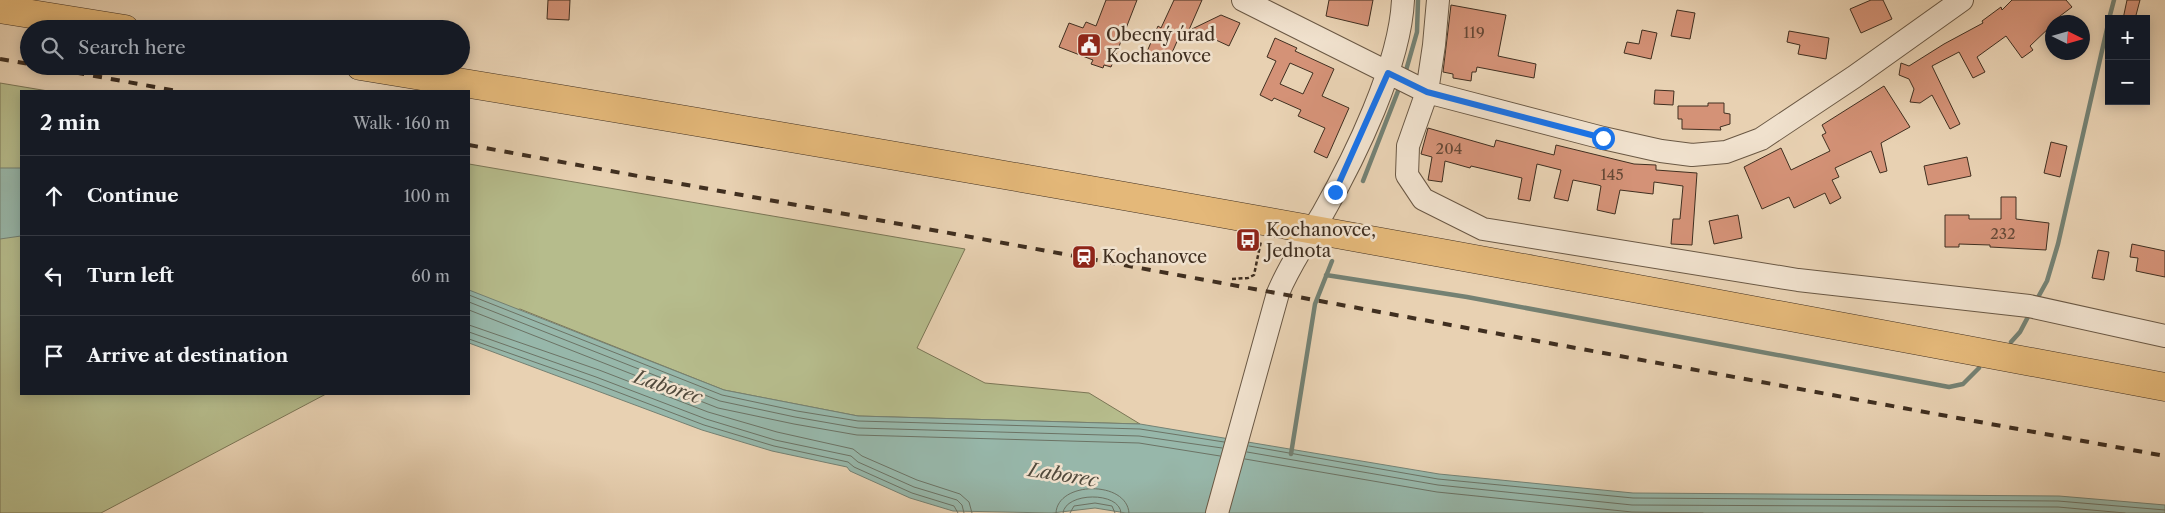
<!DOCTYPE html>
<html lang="en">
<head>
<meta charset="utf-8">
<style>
	body { margin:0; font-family:"Libre Caslon Text",serif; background:#20242c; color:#f1f3f6 }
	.controls { position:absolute; right:15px; top:15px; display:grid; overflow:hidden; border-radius:0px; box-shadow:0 2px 12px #0003 }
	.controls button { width:45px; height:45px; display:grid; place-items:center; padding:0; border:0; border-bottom:1px solid #363941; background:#171b24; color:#f1f3f6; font:25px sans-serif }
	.compass { position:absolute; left:2045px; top:15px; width:45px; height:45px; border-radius:50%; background:#171b24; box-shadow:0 2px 12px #0003; rotate:95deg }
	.stop { position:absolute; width:15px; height:15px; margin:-11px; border:4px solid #1a73e8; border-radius:50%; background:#fff }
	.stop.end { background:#1a73e8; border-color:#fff; box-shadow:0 1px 5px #0008 }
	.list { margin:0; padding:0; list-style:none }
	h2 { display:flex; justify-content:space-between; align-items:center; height:65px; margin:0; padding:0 20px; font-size:21px }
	h2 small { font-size:16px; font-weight:400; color:#9ea1a6 }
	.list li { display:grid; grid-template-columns:32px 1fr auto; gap:15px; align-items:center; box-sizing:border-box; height:80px; padding:0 20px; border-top:1px solid #363941 }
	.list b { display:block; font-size:19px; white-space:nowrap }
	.list em { font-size:16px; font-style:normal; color:#9ea1a6 }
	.icon { flex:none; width:28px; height:28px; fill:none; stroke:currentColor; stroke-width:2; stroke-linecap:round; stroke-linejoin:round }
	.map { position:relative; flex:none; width:2165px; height:513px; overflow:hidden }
	.search { position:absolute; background:#171b24; box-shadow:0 2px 12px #0003; left:20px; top:20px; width:450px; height:55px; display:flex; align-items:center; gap:12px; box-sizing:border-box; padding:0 18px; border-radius:28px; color:#9ea1a6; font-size:19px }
	.panel { position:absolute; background:#171b24; box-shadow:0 2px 12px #0003; left:20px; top:90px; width:450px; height:305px; border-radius:0px }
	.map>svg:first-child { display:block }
	.green { fill:#b6bc8c; stroke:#7b7656 }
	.water { fill:#97b7aa; stroke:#748173 }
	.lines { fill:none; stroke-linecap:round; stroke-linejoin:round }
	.shore { stroke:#6c7365; stroke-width:1 }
	.stream { stroke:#748173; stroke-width:4.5 }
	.building { fill:#d49277; stroke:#402f20; fill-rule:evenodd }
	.minor-casing { stroke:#6a5844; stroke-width:24 }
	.major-casing { stroke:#402f20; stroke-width:29 }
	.path { stroke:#402f20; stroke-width:2.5; stroke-dasharray:4 2.5; stroke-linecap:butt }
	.minor { stroke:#f0e1cd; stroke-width:22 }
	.major { stroke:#e4b879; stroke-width:28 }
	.rail { stroke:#402f20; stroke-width:4; stroke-dasharray:9 9; stroke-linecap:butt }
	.route { stroke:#1a73e8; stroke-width:6 }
	.labels { text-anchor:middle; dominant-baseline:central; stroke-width:5; stroke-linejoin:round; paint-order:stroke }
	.number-label { font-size:15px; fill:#654836 }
	.poi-label { font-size:18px; fill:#402f20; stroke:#f0e1cd; text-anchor:start }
	.water-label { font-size:19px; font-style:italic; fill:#514a3c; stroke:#f0e1cd }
</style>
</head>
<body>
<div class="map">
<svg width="2165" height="513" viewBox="0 0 2165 513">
	<rect width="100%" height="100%" fill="#e8d1b2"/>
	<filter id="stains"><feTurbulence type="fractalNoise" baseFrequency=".004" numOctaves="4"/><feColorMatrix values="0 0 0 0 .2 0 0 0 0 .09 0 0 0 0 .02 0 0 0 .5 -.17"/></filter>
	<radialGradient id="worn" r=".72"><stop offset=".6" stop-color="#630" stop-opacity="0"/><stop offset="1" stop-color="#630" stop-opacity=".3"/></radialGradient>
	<path class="green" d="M0,83L48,91H21V394H326L101,513H0Z
		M469,164L965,249L917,348L985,383L1089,393L1140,424L858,416L724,390L520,309L469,324Z"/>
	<path class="water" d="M0,168H21V236L0,239Z
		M469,290L724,390L858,416L1140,424L1439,474L1633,493L2059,496L2165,505V513H1126L1095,508L1052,513L953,511L910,498L850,471L847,467L772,451L702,430L469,343Z"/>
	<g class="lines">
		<path class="shore" d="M469,295L722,395L797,411L858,421L1140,429L1224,442
			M469,302L720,401L795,417L858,428L1139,436L1222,448
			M469,310L718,408L794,424L857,435L1139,443L1220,456
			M469,325L599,370L708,412L777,432L853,449L862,456L917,480L960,494L969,502L972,513
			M469,332L596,377L706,419L775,440L851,456L858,462L914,487L957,500L962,505L964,513
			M469,339L594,383L704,425L774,446L848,462L854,467L912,493L954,506L958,513
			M1249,446L1438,479L1633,498L2058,501L2165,510
			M1247,452L1438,485L1632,505L2058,507L2125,513
			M1245,459L1437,492L1632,512L1703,513
			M1056,513C1057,481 1127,480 1129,513
			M1063,513C1065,492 1120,491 1121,513
			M1070,513L1074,506L1095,503L1112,506L1115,513"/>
		<path class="stream" d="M2109,19L2114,0
			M1405,74L1417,32L1418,0
			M1363,181L1400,86
			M1326,275L1467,297L1949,387L1963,384L1979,368
			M2036,301L2047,281L2058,244L2109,20
			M2011,342L2020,332L2030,313
			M1291,454L1315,304L1332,261"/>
	</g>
	<path class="building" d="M548,0H570L569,20L547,19Z
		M1106,0H1137L1111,67L1104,65L1103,68L1091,64L1093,60L1059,47L1069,23L1083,28L1086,22L1096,26Z
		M1174,0H1202L1185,39L1179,37L1167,64L1146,54L1158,26L1161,28Z
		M1329,0H1373L1368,26L1326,16Z
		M1871,0H1883L1892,19L1861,33L1850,9Z
		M2012,0H2066L2072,7L2052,22V25L2030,46L2033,50L2022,58L2006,36L1977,57L1985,72L1973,78L1959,52L1932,66L1960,124L1950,129L1932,95L1920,103L1910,102L1914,89L1909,79L1899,75L1901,63L1909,66L1944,44L1983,23L1982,21L2001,7L2002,10Z
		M2127,0H2140L2135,19H2123Z
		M1451,5L1506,15L1498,56L1536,64L1534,78L1477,67L1476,72H1472L1471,81L1453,78V74L1443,72Z
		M1677,10L1695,13L1690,39L1671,36Z
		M1221,15L1240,23L1229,46L1192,29Z
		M1642,30L1657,33L1651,59L1624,53L1627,42L1639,44Z
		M1789,31L1829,38L1826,59L1798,54L1800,45L1787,42Z
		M1275,38L1297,48L1295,51L1334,69L1322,96L1349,108L1327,158L1314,152L1325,128L1298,116L1301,110L1274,98L1272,101L1260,95L1276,61L1267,57ZM1290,63L1313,73L1303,94L1280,84Z
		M1884,86L1910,127L1881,143L1887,171L1880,173L1871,151L1835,168L1839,177L1832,180L1841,198L1830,204L1825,193L1794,208L1789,197L1762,209L1744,167L1781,148L1791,170L1830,151L1822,135L1826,133L1822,125Z
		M1655,90L1674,91L1673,105L1654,104Z
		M1708,103H1724V113L1730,114V124L1720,127L1721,130L1682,129V119H1678V106H1708Z
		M1428,128L1494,147L1496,140L1554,155L1556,145L1634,164L1656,165V170L1697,173L1692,245L1671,244L1673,219H1680L1683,186L1654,182L1653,194L1620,190L1615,214L1597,210L1601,186L1598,185L1573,180L1568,201L1554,198L1561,170L1537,164L1530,201L1518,199L1522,178L1471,166L1470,168L1445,161L1442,182L1428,180L1432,157L1421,154Z
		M2051,142L2067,146L2060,177L2044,173Z
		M1967,157L1971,176L1928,185L1924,166Z
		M2001,197H2016V219L2049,223L2046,250L1990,247V245L1959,244V247H1945V215H1969V219H2001Z
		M1738,215L1742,238L1714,244L1709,221Z
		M2132,244L2165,251V277L2136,271L2138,258L2130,257Z
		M2098,250L2109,252L2104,280L2092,278Z"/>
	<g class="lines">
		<defs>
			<path id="minor" d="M1243,0L1427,92L1603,138L1661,151L1692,155L1726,152L1761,139L1854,77L1962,0
				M1438,0L1434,45L1427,92L1408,146L1407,175L1423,199L1483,229L1798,280L2029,306L2165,336
				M1217,513L1278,293C1290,264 1307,240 1323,213C1355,157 1400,65 1403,0"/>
			<path id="major" d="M0,9L125,29
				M360,66C963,164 1564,274 2165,387"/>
		</defs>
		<use href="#minor" class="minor-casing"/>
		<use href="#major" class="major-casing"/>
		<path class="path" d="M1232,279L1248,278L1254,275L1261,241"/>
		<use href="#minor" class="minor"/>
		<use href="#major" class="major"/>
		<path class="rail" d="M0,59L29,64
			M40,66L177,91
			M469,145L2165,456"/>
	</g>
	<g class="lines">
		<path class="route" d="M1335,192L1388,73L1427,92L1603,138"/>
	</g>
	<defs>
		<symbol id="civic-square" viewBox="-11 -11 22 22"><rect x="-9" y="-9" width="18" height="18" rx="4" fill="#8f2418" stroke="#f0e1cd"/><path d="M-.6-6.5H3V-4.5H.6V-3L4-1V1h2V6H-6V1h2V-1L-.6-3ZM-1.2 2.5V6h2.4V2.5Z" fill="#fff"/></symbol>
		<symbol id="bus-square" viewBox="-11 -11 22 22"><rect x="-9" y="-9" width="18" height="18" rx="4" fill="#8f2418" stroke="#f0e1cd"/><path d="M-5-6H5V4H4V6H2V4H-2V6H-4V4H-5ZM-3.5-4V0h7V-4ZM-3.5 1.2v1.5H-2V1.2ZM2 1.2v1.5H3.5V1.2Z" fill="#fff"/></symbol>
		<symbol id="station-square" viewBox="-11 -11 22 22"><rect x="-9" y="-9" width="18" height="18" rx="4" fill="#8f2418" stroke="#f0e1cd"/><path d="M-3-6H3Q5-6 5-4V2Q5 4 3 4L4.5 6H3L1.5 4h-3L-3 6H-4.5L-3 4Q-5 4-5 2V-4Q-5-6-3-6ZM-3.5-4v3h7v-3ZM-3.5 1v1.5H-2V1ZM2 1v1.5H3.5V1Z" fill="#fff"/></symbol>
	</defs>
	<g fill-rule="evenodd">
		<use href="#civic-square" x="1075" y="31" width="28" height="28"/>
		<use href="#bus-square" x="1234" y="226" width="28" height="28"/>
		<use href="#station-square" x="1070" y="243" width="28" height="28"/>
	</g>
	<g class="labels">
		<g class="number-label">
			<text x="1474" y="32">119</text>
			<text x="1449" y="148">204</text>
			<text x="1612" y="174">145</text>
			<text x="2003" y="233">232</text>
		</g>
		<g class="poi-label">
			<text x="1106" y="35">Obecný úrad<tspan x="1106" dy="21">Kochanovce</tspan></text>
			<text x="1266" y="230">Kochanovce,<tspan x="1266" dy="21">Jednota</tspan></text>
			<text x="1102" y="257">Kochanovce</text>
		</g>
		<g class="water-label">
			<text transform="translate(668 387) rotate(18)">Laborec</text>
			<text transform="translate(1063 475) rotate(9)">Laborec</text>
		</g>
	</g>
	<rect width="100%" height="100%" filter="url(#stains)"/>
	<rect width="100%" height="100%" fill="url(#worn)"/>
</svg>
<div class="controls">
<button>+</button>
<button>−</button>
</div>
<svg class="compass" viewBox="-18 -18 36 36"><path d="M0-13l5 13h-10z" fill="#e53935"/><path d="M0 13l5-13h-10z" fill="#9ea1a6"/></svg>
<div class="stop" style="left:1603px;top:138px"></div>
<div class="stop end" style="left:1335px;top:192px"></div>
<div class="search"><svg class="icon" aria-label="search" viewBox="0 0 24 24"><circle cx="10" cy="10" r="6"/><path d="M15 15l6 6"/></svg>Search here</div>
<section class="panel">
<h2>2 min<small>Walk · 160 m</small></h2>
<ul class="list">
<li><svg class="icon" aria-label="ahead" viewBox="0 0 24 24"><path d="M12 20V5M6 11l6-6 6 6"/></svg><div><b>Continue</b></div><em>100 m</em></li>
<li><svg class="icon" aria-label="left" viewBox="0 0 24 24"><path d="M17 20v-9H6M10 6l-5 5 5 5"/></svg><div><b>Turn left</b></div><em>60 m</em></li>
<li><svg class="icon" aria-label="arrive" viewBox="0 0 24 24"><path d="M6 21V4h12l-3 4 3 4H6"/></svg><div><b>Arrive at destination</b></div></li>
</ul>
</section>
</div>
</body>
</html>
